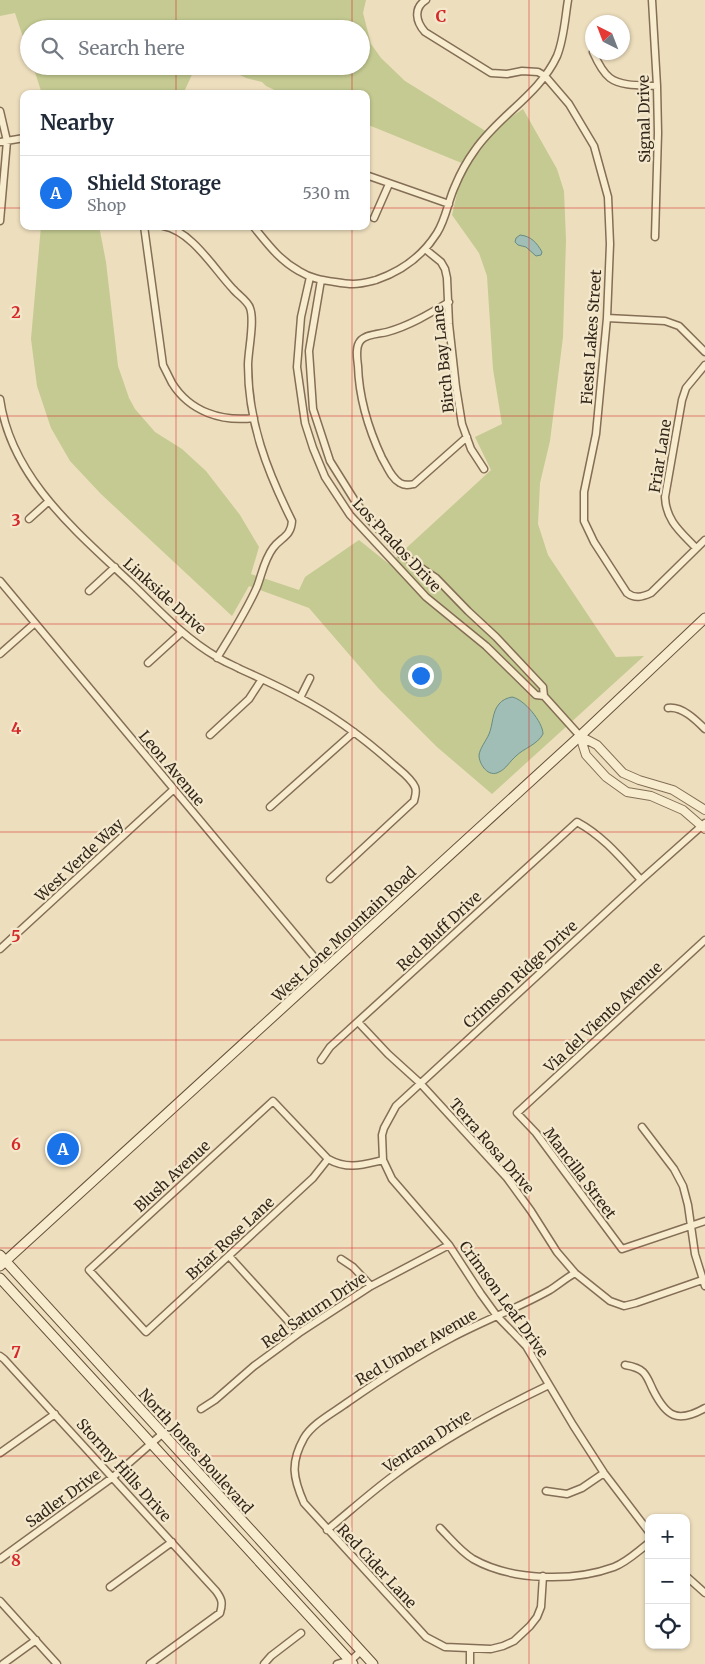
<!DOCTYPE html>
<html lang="en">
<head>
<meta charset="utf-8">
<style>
	body { margin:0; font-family:Merriweather,serif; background:#f2f2f3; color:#1f2937 }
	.controls { position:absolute; right:15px; bottom:15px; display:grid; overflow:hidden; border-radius:10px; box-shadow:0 1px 4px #0004 }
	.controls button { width:45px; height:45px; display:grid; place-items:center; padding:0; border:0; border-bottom:1px solid #e0e1e3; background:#fff; color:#1f2937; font:25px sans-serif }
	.compass { position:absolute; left:585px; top:15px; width:45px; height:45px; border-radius:50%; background:#fff; box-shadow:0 1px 4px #0004; rotate:318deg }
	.you { position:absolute; left:420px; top:675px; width:18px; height:18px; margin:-12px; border:4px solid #fff; border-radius:50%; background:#1a73e8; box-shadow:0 0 0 8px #1a73e833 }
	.badge { display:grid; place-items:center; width:32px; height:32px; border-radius:50%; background:#1a73e8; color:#fff; font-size:16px; font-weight:700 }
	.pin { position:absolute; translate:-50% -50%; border:2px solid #fff; box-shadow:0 1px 5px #0006 }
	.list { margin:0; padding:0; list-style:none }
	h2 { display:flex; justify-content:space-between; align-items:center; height:65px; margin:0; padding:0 20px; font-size:21px }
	h2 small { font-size:16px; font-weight:400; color:#747a83 }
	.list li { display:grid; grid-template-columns:32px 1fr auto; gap:15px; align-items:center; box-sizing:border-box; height:75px; padding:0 20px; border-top:1px solid #e0e1e3 }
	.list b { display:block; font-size:19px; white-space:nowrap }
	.list p { margin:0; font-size:16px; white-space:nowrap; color:#747a83 }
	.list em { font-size:16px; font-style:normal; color:#747a83 }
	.icon { flex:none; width:28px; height:28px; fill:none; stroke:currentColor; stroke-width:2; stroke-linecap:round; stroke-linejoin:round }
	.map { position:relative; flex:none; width:705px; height:1664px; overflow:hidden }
	.search { position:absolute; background:#fff; box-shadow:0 1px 4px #0004; left:20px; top:20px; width:350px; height:55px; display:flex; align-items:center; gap:12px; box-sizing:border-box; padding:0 18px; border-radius:28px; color:#747a83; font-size:19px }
	.panel { position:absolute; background:#fff; box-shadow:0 1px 4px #0004; left:20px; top:90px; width:350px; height:140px; border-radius:10px }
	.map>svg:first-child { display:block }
	.green { fill:#c4ca91 }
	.water { fill:#a0beb5; stroke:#688b82 }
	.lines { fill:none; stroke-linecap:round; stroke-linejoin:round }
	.minor-casing { stroke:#846e56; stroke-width:9 }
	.tertiary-casing { stroke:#846e56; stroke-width:10 }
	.secondary-casing { stroke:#65503a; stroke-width:11 }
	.minor { stroke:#f8eccf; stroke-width:6 }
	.tertiary { stroke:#f8eccf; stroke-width:8 }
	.secondary { stroke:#f8eccf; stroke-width:9 }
	.grid { fill:none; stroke:#d62828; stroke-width:1; stroke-opacity:0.55 }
	.labels { text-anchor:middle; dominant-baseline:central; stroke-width:4.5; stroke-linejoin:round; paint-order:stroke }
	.street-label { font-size:15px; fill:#33271b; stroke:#f4e8cc }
	.grid-label { font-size:16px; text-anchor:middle; font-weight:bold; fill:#d62828; stroke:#f4e8cc; stroke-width:4.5; stroke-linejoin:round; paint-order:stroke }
</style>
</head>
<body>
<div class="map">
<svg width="705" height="1664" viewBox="0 0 705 1664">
	<rect width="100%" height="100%" fill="#eddebd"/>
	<path class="green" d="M0,0H366L363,13L371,44L381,58L405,81L492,135L507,120L523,109L557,169L564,191L566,240L563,337L550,441L540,483L538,524L548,555L616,657L644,656L492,794L437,747L379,689L309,608L249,586L232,616L101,494L70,461L51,428L37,386L31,339L41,226H99L106,262L118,366L129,398L135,409L155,432L182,449L206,471L240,515L259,547L251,574L299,590L305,577L359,540L389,564L491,470L475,437L502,424L493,369L487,276L479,253L452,215L458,189L469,166L371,126L366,128V94H283L266,86L262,82L246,78L222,66H361V29H29V55L15,13L0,16Z
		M33,66H196L183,94H42Z"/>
	<path class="water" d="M520,235C531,236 537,243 542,252L541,255L536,256L526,247L518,245L515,242L516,238Z
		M512,697C524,699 543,722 543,734C537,745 524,748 516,756C510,761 506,769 499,772C489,778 479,765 479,755C480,748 486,741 489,734C493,725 492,712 499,704C502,700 507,698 512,697Z"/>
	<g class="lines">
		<defs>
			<path id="minor" d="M426,0C413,8 416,22 425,32L491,73L507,74L522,71L538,72L545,76L569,104L594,146L608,197L610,244L607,318L596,434L584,492V521L594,542L627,593C635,599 642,597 651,593L705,540
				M652,0L657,86L658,133L655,237
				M593,52C597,61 602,72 610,78C622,87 644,85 657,86
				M0,111L7,141L0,221
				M0,142L24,138
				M366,175L449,204
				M374,218L389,184
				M144,226L163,365C166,371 169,377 172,383C190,412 222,422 254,418
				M163,226C192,231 214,269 233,289C238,295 248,301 250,308C255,321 248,351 248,365C248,422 267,471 292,521C291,537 281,537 273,548C264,560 262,574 257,587C246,612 231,635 217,658
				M253,226C267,243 279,260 299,271C310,278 321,280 335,282C341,283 347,284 353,284C361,284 368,282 376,280C402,271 422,257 437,233C446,219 448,201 455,186C460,174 467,161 475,150C499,115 539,95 557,56C564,39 565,18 568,0
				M425,249L441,262L445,269L447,278L449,324L456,387L462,424L471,449L484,469
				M310,277L301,317L297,367L305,423L313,448L325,477L350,515L426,597L486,646L536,695L544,696
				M321,280L309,351L313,409L330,461L355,501L368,518L402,555L436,578L468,611L496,637L543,687L544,696L580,736
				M449,302C429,314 409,326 387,332C379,334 367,334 361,340C355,346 357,358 358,366C359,399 368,428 382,458C387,466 391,478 400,483C405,486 409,485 414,484L467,437
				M607,318L665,321L679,326L705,352
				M0,399C11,478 76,531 131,583C158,609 184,638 217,657C224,662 233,665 240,669C260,678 280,687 298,697C333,715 365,739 394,765C401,771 411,778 415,787C417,792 415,796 414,801L330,879
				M29,519L49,501
				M696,548C681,532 666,521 665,497L682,400L686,388L705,365
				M0,581L325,970
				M89,591L115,567
				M0,654L35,623
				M148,663L182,632
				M300,698L310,678
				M668,708C682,706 696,720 705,729
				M210,735L249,699L262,679
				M270,807L354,732
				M705,940L517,1113L536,1133L622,1249L705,1221
				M0,949L174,789
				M358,1022L388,1054L420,1083L507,1178L531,1211L557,1252L575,1273L610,1301L624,1306L636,1303L705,1279
				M321,1060L330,1047L577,822C603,836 621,858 641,880
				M642,1127L674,1169L683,1186L688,1205L695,1254L705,1286
				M328,1159L313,1178L146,1332L89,1270L273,1101L328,1159C348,1170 362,1165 383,1160
				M229,1256L299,1333
				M341,1259L353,1267L371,1286
				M0,1356L4,1359L216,1591C222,1599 223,1603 220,1613L150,1664
				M625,1365C631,1366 639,1368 643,1372C648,1377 650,1384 653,1390C666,1416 677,1424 705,1408
				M201,1409L215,1400L254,1366L299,1333L371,1286L449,1245
				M0,1453L55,1414
				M546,1491L567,1494L582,1488L604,1473
				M440,1528C450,1538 460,1551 473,1559C512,1581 573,1582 614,1567C627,1562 638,1551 649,1543
				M327,1530C349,1512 370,1493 393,1476C441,1440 495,1411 549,1385
				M649,1532L604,1473L573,1425L526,1346L497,1316L481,1294L449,1245L392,1179L383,1160L382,1135L384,1128L396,1106L641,880L705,823
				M0,1559L113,1477L162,1434
				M543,1576L541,1607L537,1617L530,1626L514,1641L503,1646L491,1649L445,1647L426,1637L304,1503C293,1478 290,1463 304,1438C313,1423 333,1413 348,1402C381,1379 415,1357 451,1338C483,1321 518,1308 550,1290C558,1285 566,1278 575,1273
				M686,1576L705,1593
				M110,1587L172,1542
				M0,1601L57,1664
				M3,1664L36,1640
				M264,1664L271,1656L301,1633
				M337,1664L350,1660
				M347,1664L361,1651
				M470,1664V1649"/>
			<path id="tertiary" d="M580,736L586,755L606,777L627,792L651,796L683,810L705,829
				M580,736L597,745L623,773L639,780L673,790L705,810"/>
			<path id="secondary" d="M0,1255L373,1664
				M0,1266L580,736L705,618
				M0,1278L353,1664"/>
		</defs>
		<use href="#minor" class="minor-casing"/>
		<use href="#tertiary" class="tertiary-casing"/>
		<use href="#secondary" class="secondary-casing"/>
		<use href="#minor" class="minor"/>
		<use href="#tertiary" class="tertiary"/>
		<use href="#secondary" class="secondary"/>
	</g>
	<path class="grid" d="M176,0V29M352,0V29M529,0V1664M176,66V94M352,66V94M0,208H24M366,208H705M176,226V1664M352,226V1664M0,416H705M0,624H705M0,832H705M0,1040H705M0,1248H705M0,1456H705"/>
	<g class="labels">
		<g class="street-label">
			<text transform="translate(644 119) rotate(-91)">Signal Drive</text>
			<text transform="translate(591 337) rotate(-86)">Fiesta Lakes Street</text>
			<text transform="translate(443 359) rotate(-96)">Birch Bay Lane</text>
			<text transform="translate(660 456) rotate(-81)">Friar Lane</text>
			<text transform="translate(397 545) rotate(47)">Los Prados Drive</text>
			<text transform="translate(165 596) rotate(42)">Linkside Drive</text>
			<text transform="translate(172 768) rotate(50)">Leon Avenue</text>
			<text transform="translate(79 860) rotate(-43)">West Verde Way</text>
			<text transform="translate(439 931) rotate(-43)">Red Bluff Drive</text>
			<text transform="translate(344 934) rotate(-43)">West Lone Mountain Road</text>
			<text transform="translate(520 974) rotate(-43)">Crimson Ridge Drive</text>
			<text transform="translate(603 1017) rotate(-43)">Via del Viento Avenue</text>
			<text transform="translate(492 1146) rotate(49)">Terra Rosa Drive</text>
			<text transform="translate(580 1173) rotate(53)">Mancilla Street</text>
			<text transform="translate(172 1176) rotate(-43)">Blush Avenue</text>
			<text transform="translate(230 1238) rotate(-43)">Briar Rose Lane</text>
			<text transform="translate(504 1299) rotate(54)">Crimson Leaf Drive</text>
			<text transform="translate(314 1310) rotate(-34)">Red Saturn Drive</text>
			<text transform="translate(416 1347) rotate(-30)">Red Umber Avenue</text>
			<text transform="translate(427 1441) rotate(-33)">Ventana Drive</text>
			<text transform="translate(196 1451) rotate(48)">North Jones Boulevard</text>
			<text transform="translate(124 1470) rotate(48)">Stormy Hills Drive</text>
			<text transform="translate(63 1498) rotate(-36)">Sadler Drive</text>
			<text transform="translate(377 1566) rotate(47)">Red Cider Lane</text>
		</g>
	</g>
	<g class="grid-label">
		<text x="441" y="22">C</text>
		<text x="16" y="318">2</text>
		<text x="16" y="526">3</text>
		<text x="16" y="734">4</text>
		<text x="16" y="942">5</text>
		<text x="16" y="1150">6</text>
		<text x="16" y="1358">7</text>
		<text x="16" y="1566">8</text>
	</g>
</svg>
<div class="controls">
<button>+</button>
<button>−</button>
<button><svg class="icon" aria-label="locate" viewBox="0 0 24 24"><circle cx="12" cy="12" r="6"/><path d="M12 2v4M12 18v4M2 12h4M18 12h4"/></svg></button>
</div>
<svg class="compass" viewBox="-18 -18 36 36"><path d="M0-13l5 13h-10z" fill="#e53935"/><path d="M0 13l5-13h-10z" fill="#747a83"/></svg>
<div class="you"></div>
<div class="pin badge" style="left:63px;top:1149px">A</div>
<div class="search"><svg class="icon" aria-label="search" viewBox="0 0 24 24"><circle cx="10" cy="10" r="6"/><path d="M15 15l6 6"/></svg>Search here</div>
<section class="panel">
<h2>Nearby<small></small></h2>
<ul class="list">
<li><span class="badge">A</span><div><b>Shield Storage</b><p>Shop</p></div><em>530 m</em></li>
</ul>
</section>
</div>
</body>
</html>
